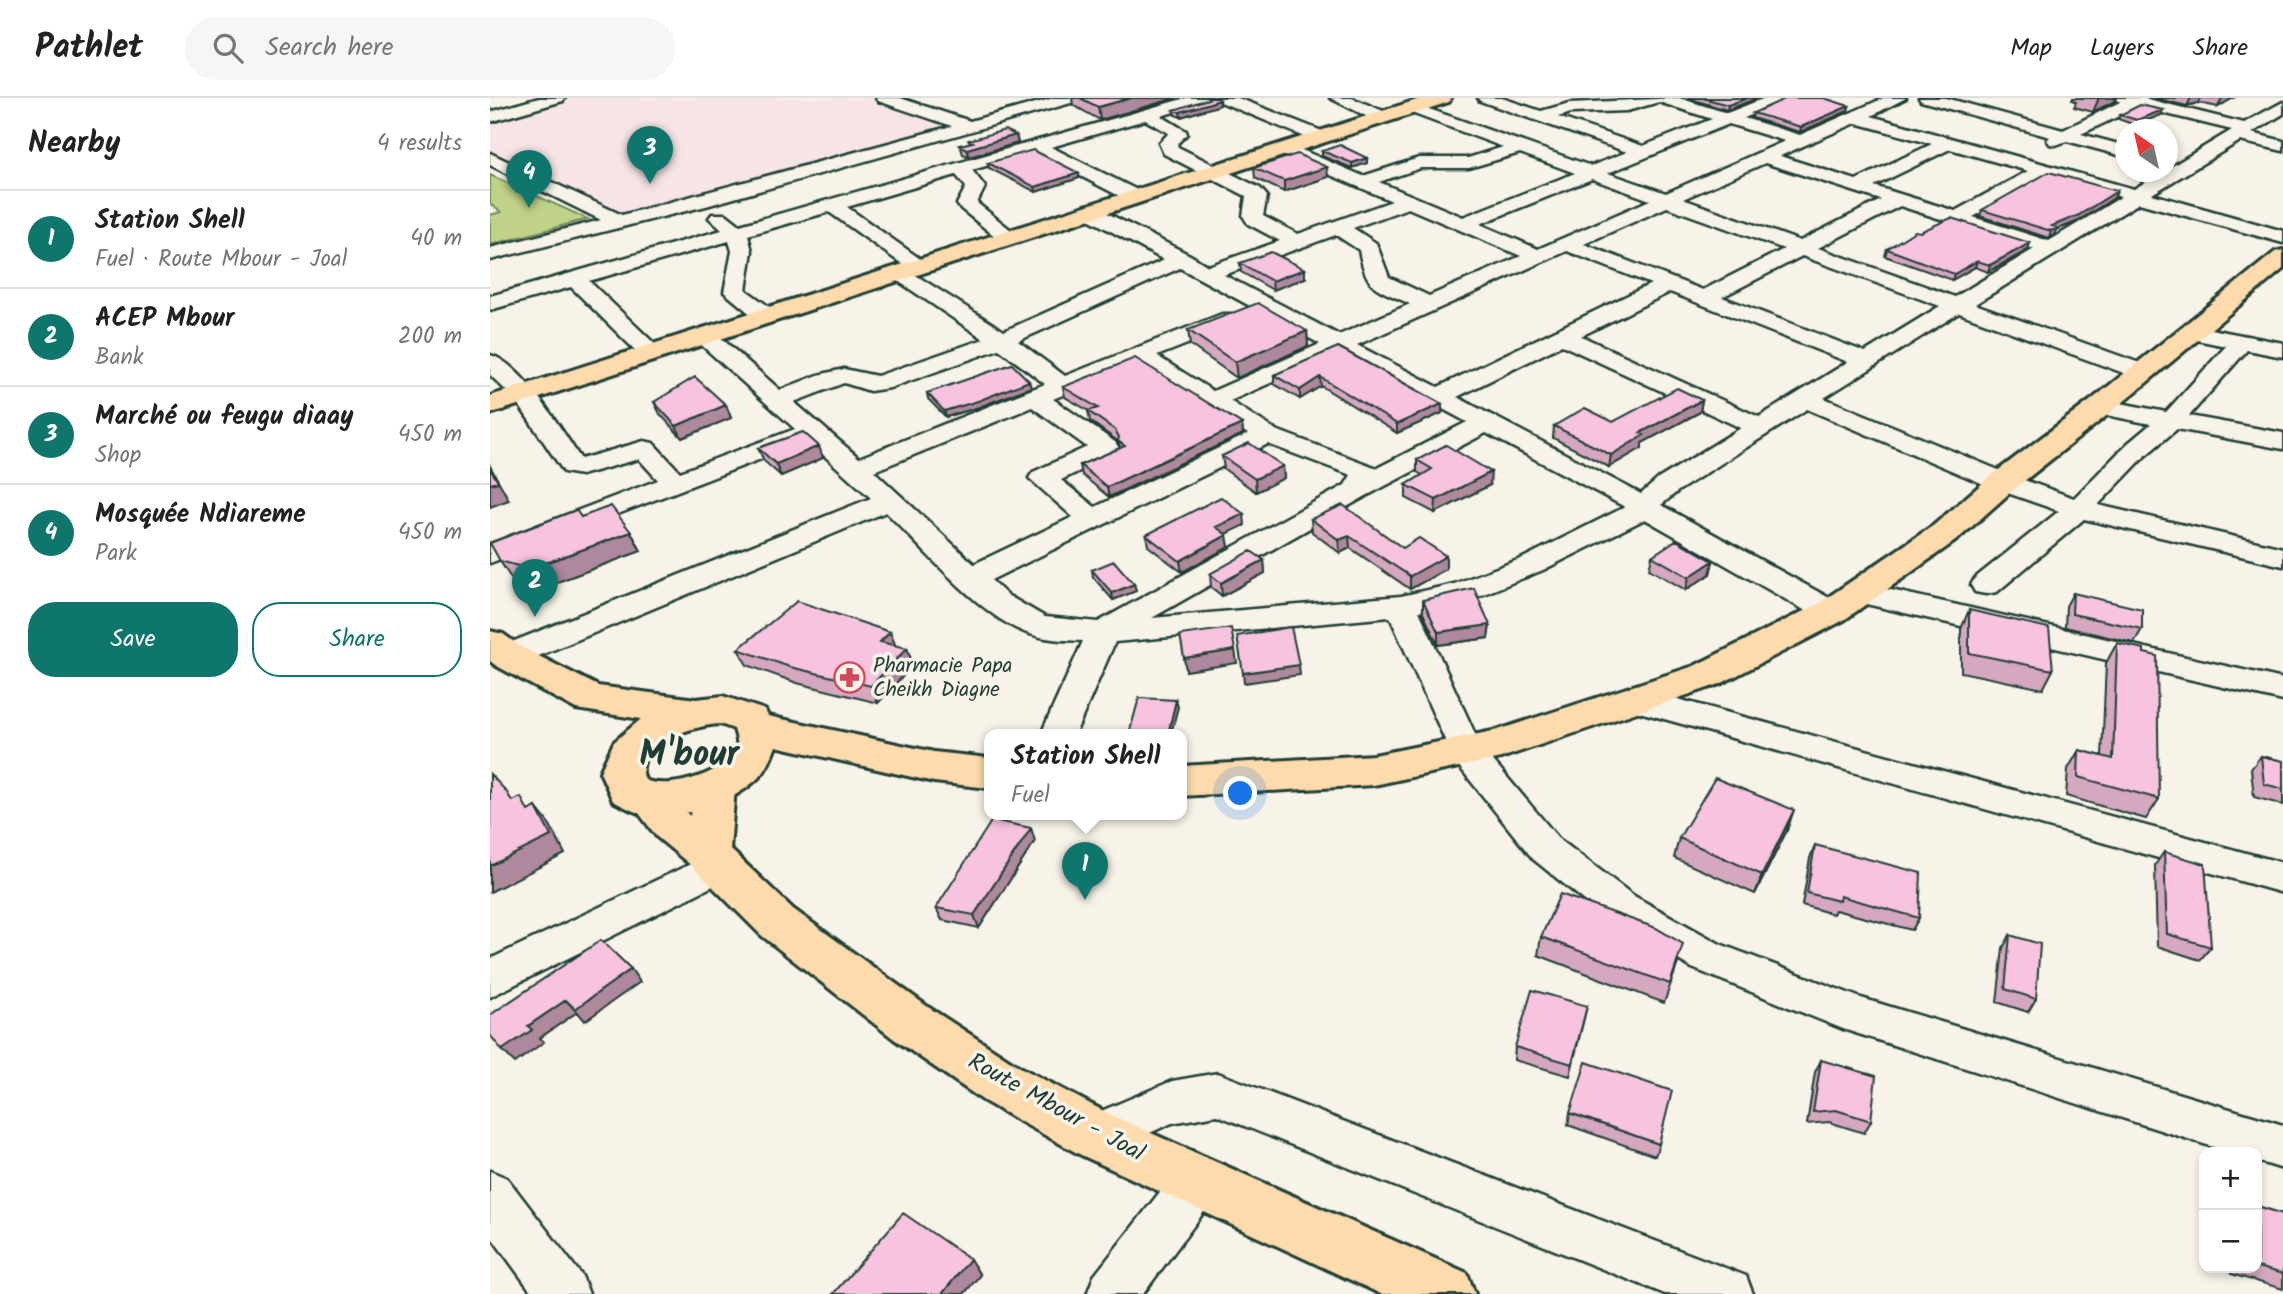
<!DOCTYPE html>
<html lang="en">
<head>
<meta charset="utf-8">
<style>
	body { margin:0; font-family:Kalam,sans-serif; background:#f6f6f6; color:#222 }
	.controls { position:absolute; right:21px; bottom:21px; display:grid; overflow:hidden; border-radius:14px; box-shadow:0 4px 10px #0003 }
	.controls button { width:63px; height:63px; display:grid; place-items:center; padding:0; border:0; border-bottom:2px solid #e0e0e0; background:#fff; color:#222; font:35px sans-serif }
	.compass { position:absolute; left:1625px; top:21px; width:63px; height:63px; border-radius:50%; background:#fff; box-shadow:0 4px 10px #0003; rotate:326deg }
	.you { position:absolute; left:751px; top:696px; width:24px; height:24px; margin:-18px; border:5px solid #fff; border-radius:50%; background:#1a73e8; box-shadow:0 0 0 10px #1a73e833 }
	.badge { display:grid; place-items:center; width:46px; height:46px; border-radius:50%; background:#0f766e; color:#fff; font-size:23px; font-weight:700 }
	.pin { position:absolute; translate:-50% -58px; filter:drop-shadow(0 2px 4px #0008) }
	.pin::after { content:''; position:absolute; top:37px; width:24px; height:21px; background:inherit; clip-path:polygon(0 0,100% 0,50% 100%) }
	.popup { position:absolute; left:494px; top:631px; width:203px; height:91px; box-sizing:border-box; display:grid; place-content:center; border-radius:14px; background:#fff; filter:drop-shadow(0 2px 5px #0005); font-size:23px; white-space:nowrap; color:#767676 }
	.popup b { font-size:26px; color:#222 }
	.popup::after { content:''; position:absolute; left:50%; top:100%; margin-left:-14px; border:14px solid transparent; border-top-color:#fff }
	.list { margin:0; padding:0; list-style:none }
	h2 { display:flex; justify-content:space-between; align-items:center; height:91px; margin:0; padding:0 28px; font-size:30px }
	h2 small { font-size:23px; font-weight:400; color:#767676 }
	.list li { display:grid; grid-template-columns:46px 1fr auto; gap:21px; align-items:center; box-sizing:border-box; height:98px; padding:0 28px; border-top:2px solid #e0e0e0 }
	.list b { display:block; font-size:26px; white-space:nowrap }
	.list p { margin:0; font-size:23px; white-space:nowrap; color:#767676 }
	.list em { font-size:23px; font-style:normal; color:#767676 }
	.actions { display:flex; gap:14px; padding:21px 28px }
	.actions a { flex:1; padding:16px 0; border:2px solid #0f766e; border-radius:28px; text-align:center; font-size:24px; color:#0f766e }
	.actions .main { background:#0f766e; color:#fff }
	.icon { flex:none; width:38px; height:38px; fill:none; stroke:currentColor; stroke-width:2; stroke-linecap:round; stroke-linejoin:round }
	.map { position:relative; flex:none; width:1793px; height:1196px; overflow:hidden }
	header { display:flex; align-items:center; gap:42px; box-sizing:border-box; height:98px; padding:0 35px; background:#fff; border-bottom:2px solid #e0e0e0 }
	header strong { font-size:33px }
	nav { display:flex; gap:38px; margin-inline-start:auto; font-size:24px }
	.search { width:490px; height:63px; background:#f6f6f6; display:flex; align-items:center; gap:18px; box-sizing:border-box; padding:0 24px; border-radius:38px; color:#767676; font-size:26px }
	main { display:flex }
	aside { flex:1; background:#fff }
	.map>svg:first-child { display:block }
	.built { fill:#f7e5e5 }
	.green { fill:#c0d287; stroke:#70885e; stroke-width:2 }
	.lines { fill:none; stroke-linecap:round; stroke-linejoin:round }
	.minor-casing { stroke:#1f3d34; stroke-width:5 }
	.major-casing { stroke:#1f3d34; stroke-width:6 }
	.highway-casing { stroke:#1f3d34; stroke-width:6 }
	.minor { fill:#f7f3e8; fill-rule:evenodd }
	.major { fill:#fedbac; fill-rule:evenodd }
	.highway { fill:#fedbac; fill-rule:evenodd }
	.wall { fill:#d5a8c0; stroke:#1f3d34; stroke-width:2 }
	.shaded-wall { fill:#ae889c; stroke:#1f3d34; stroke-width:2 }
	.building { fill:#f8c3df; stroke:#1f3d34; stroke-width:2 }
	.labels { text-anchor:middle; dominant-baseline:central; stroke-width:7; stroke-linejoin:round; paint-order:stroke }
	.poi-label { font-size:21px; fill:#1f3d34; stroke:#f7f3e8; text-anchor:start }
	.near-street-label { font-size:24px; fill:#1f3d34; stroke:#f7f3e8 }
	.town-label { font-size:35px; font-weight:bold; fill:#1f3d34; stroke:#f7f3e8 }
</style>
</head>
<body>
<header>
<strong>Pathlet</strong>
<div class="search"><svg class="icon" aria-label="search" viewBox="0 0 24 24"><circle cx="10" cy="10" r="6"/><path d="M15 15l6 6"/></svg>Search here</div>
<nav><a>Map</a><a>Layers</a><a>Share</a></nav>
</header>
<main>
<aside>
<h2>Nearby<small>4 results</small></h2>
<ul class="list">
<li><span class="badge">1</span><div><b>Station Shell</b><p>Fuel · Route Mbour - Joal</p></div><em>40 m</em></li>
<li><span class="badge">2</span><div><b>ACEP Mbour</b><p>Bank</p></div><em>200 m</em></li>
<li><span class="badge">3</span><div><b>Marché ou feugu diaay</b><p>Shop</p></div><em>450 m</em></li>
<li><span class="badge">4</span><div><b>Mosquée Ndiareme</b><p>Park</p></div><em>450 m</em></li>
</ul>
<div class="actions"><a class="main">Save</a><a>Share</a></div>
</aside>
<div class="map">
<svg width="1793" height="1196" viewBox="0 0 1793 1196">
	<rect width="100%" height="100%" fill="#f7f3e8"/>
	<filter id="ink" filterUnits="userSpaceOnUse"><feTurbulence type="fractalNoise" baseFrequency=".0143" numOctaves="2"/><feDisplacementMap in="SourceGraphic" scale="14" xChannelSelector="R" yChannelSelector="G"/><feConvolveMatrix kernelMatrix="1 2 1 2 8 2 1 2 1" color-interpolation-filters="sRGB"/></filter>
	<g filter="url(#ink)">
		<path class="built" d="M80,0H379L465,28L136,118L0,54V22Z"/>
		<path class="green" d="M0,77L98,121L0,147V117L11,114L0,106Z"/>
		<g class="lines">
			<defs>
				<path id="minor" d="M49,0H75L73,3L0,24V14Z
					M386,0H410L480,23L564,0H590L588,3L216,108L0,162V150L111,122L0,67V55L132,117L462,28L388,3Z
					M696,0H722L720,3L671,18L696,33L697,36L687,46L688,49L770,90L777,98L773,118L808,136L902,103L788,55L785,51L788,47H800L873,78L929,60H978L1013,49L916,13L914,10L922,5L1101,68L1137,54L990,3L988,0H1012L1051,13L1080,5L1189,0L1237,15L1275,0H1297L1295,3L1254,20L1310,37L1394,0H1416L1381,18L1644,91L1742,32L1648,9L1591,36L1636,48V59L1577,43L1566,47L1560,46L1557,42L1560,39L1431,3L1429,0H1456L1573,32L1630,4L1625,0H1653L1754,25L1793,4V16L1762,35L1793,43V53L1750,43L1662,96L1793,133V145L1649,105L1485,206L1658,268L1662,273L1658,278L1650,280L1642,278L1469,215L1334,300L1523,378L1584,400L1637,346L1661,326L1601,314L1597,309L1601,304L1610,301L1676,314L1736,248L1692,239L1689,234L1692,229L1700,227L1793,245V259L1757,252L1699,318L1793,335V351L1687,331L1655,358L1608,407L1793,450V468L1594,421L1507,494L1496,496L1485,494L1481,487L1485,480L1569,413L1503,390L1317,311L1188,393L1171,407L1352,507L1356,514L1352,521L1341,524L1330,521L1155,421L1053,472L984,500L929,513L990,647L1069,741L1144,798L1230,846L1371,900L1793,1027V1071L1767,1063V1054H1739L1353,931L1202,870L1116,820L1043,761L964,662L900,519L625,544L585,636H551L593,543C576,542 556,542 540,536C492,521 433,450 396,414L29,566L18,569L7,566L2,558L7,550L381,400L318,343L0,465V446L168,382L149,361L91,377L74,374L25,301L0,277V257C32,265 72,333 91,361L154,343L163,345L190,374L305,331L207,243L204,238L207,233H223L290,292L328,277L354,271L387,278L494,241L402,179L398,175L402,171H416L514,233L674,162L593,118L590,114L593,110H607L700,157L718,168L790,143L758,126L753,118L756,98L674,56L669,45L679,35L655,22L561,49L653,95L656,99L653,103H639L544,54L482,72L495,89L487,105L526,136L529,140L526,144H512L470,110L467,106L476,89L466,77L357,109L436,165L440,169L436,173H422L339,114L258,137L262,153L256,192L285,213L288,218L285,223H269L234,194L242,153L239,143L99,183L169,250L173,255L169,260H153L81,189L0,212V198L232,132L219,120L222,116H236L250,127ZM1169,4L1222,21L1153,48L1068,19L1081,15L1137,13ZM1366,25L1442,46L1366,82L1290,58ZM1239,26L1295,43L1176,95L1118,75ZM1460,51L1538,73L1465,113L1384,88ZM1030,55L1085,75L973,119L889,84L931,70H979ZM1275,65L1391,102L1310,143L1193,101ZM1556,78L1631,99L1559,143L1483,119ZM1102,81L1160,102L1048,151L990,126ZM1410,108L1544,151L1465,199L1328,150ZM1177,109L1294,151L1213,192L1094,146ZM918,110L1031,158L939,198L899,179L886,145L863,130ZM846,137L869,152C877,193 885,189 920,206L849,237L734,177ZM1077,153L1161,186L948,289L867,247ZM1312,158L1450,208L1375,254L1232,199ZM690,170L830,246L723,293L667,258L748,226L751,221L748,216H732L575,278L528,243ZM1180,194L1358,264L1269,319L1091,238ZM1072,247L1251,330L1168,381L1151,396L967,299ZM509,251L555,286L369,360L304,304L354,285L380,293L400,290ZM848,255L977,324L887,370L786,332L740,303ZM647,267L758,336L605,409L571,382L625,356L629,350L625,344L563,301ZM542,309L597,349L543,374L539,380L583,419L484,466L384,373ZM996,335L1135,409L1033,460L964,486L911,498L662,520L876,398ZM778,346L861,377L855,387L608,524L555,519L517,497L501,482Z
					M726,0H748L837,35L840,39L831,44L825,43L728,3Z
					M840,0H862L898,15L900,19L892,24L886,23Z
					M1370,485L1793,581V603L1359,502L1355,495L1359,488Z
					M1147,590L1793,765V795L1135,610L1130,602L1135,594Z
					M228,753L241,757L247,768L241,779L0,899V861Z
					M728,975L1238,1171L1256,1178L1263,1196H1175L727,1017L682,1025L606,1059L590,1052L583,1037L590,1022L682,983Z
					M708,1060L725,1067L732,1083L725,1099L653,1196H597L604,1178L691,1067Z
					M0,1073L17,1080L92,1178L99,1196H43L0,1137Z"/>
				<path id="major" d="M933,0H961L959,4L0,316V298Z
					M224,674L239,679L245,690L240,751L303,811L438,909L530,969L625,1019L977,1175L985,1196H891L587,1055L494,1003L404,941L271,837L203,769L167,739L139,702L145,691C177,681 180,700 200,718L203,690L209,679Z"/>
				<path id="highway" d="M1793,152V171L1620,315L1524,391L1468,441L1354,522L1230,586L1011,660L884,687L691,698V668L884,657L1008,632L1204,568L1328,506L1444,427L1502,377L1600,303L1785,154Z
					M0,533L13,536L31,549L108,588L206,601L233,598L275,612L278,618L444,654L499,660V690L444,684L286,648C282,658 278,670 271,677C245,705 197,720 159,717C147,716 135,709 123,703L110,674L124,644L151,621L86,611L5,567L0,563ZM230,626L244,631C245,636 248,642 247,647C240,675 179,693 155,682C140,646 205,627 230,626Z"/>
			</defs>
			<use href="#minor" class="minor-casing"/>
			<use href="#major" class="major-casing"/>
			<use href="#highway" class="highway-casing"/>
			<use href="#minor" class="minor"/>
			<use href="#major" class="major"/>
			<use href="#highway" class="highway"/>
		</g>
		<path class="wall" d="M582,0H686L610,22L583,7Z
			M1197,0H1268L1237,12Z
			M1583,0H1627L1625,3L1603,14L1584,9L1586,4L1582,2Z
			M1664,0H1743L1728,9L1708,5L1697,8Z
			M730,7L691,19L685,17L684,12Z
			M1359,8L1358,13L1310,34L1262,20L1263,15Z
			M1630,17H1671L1645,27L1628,21Z
			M526,37L528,45L479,59L473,56L470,47L480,45L479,42Z
			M832,53L877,60V65L862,70L832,58Z
			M498,65L589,80L546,94L499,70Z
			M764,70L838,79L794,94L765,80Z
			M1627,93L1624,100L1586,124L1566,132L1564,137L1559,140L1490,118L1492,112Z
			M1430,134L1538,152L1498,174L1485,169L1462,182L1395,158L1397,151Z
			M750,165L815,180L783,192L751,174Z
			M698,232L817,233L818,248L747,280L700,247Z
			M848,249L952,306V315L907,335L831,288L810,301L784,286V277Z
			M541,289L489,309L456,319L438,301L437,295Z
			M573,289L752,326L753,336L619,399L592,377L590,367L630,350L629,345L626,342L600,323L598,313H599L575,299Z
			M1212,302L1210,314L1152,345V350L1119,369L1063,340L1064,328L1123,324Z
			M164,304L236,307L241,320L192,340L170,316Z
			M268,350L333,360L291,378L274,363Z
			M732,358L793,368L794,380L766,394L734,371Z
			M927,362L1000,387L945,415L916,400V387L932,377L927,374Z
			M91,419L141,434L151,453L51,490L22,482L10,463Z
			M821,421L913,450L956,458V471L920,491L860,450L850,455L822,434Z
			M755,427L736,436L739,449L692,474L658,448L656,437Z
			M1162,458L1223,463L1220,476L1196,492L1159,471Z
			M774,462L775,475L732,498L721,489L720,476Z
			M602,472L644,486L646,493L623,502L603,479Z
			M1583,495L1652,531L1644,545L1575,529L1576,508Z
			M933,502L1000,527L998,540L948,547L933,515Z
			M1479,512L1563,572L1553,591L1471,574V531Z
			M1627,545L1669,701L1656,721L1576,698L1578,671L1589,652L1612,658L1616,565Z
			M406,548L417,550L423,567L388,605L307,585L257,567L248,551Z
			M1771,658L1793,663V707L1764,699L1761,671Z
			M1297,732L1265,796L1184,760L1189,740Z
			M545,743L489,830L452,822L446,810Z
			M1325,747L1429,820L1422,832L1345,812L1343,816L1312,807L1320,760Z
			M1674,754L1721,849L1710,862L1667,848L1665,767Z
			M1520,837L1546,901L1538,914L1507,904L1513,850Z
			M1051,839L1188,865L1174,905L1048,857Z
			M1097,908L1080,978L1024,962L1025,949Z
			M1331,962L1381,1023L1374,1035L1339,1024L1317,1026L1325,974Z
			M1080,1015L1169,1046L1165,1058L1078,1027Z
			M1767,1108L1793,1116V1191L1741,1176L1740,1170H1767Z"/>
		<path class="shaded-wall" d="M641,0H686L610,22L608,9Z
			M1257,0H1268L1237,12L1238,7Z
			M1609,0H1627L1625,3L1603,14Z
			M1701,0H1710L1708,5L1697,8Z
			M1732,0H1743L1728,9Z
			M730,2V7L691,19L690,14Z
			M1359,8L1358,13L1310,34L1311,29Z
			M1673,12L1671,17L1645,27L1647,22Z
			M526,37L528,45L479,59L477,51Z
			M877,60V65L862,70V65Z
			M837,69L838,79L794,94V83Z
			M589,75V80L546,94L545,89Z
			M1627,93L1624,100L1586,124L1566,132L1564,137L1559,140L1562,128Z
			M1540,145L1538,152L1498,174L1500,167Z
			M1487,163L1485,169L1462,182L1464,176Z
			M815,171V180L783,192L782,183Z
			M817,233L818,248L747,280L745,264Z
			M830,279L831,288L810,301V292Z
			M539,283L541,289L489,309L456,319L454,313Z
			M1212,302L1210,314L1152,345V350L1119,369L1121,357L1150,335Z
			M952,306V315L907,335V326Z
			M236,307L241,320L192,340L186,328Z
			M752,326L753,336L619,399L617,389Z
			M329,348L333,360L291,378L286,366Z
			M0,368L19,402L0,409Z
			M793,368L794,380L766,394L765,381Z
			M1001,374L1000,387L945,415L946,402Z
			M754,416L755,427L727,440L726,429Z
			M141,434L151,453L51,490L39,471Z
			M737,437L739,449L692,474L690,463Z
			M859,438L860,450L850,455L849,442Z
			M956,458V471L920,491V478Z
			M774,462L775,475L732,498L731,485Z
			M1223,463L1220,476L1196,492L1199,479Z
			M644,486L646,493L623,502L622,495Z
			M1000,527L998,540L948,547V534Z
			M400,534L407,551L390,544Z
			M417,550L423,567L388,605L381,588Z
			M745,552L747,565L696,573L694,560Z
			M809,567L810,577L754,585L753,575Z
			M686,602L688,609L681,636H678Z
			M46,709L60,727L75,756L0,794V768Z
			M1304,712L1297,732L1265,796L1272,777Z
			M541,730L545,743L489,830L484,817Z
			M141,871L150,884L95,923L85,911Z
			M76,902L87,914L50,940L54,944L25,965L12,952L38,928Z
			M480,1161L490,1177L474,1196H452Z"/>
		<path class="building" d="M590,0H641L608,9Z
			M721,0H727L730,2L690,14L684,12Z
			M1213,0H1257L1238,7Z
			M1297,0H1334L1359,8L1311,29L1263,15Z
			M1650,7L1673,12L1647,22L1630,17Z
			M515,32L526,37L477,51L470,47L483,44L479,42Z
			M850,47L877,60L862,65L832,53Z
			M543,52L589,75L545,89L498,65Z
			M807,56L837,69L794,83L764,70Z
			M1559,74L1627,93L1589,117L1562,128L1567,130L1561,133L1492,112Z
			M1461,120L1540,145L1500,167L1487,163L1464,176L1397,151L1425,133L1430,134Z
			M781,154L815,171L782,183L750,165Z
			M768,205L817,233L745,264L698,232Z
			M848,249L952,306L907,326L830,279L810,292L784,277Z
			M645,260L752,326L617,389L590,367L635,348L628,343L629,339L625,332L598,313L608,310L573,289Z
			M522,266L539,283L488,303L454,313L437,295Z
			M205,279L236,307L186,328L164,304Z
			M1187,290L1212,302L1150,335L1154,337L1121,357L1064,328L1095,310L1123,324Z
			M313,334L329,348L286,366L268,350Z
			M759,345L793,368L765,381L732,358Z
			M956,347L1001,374L946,402L916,387L942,371L927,362Z
			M0,370L8,384L0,386Z
			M731,399L754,416L726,429L737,437L690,463L656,437Z
			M853,407L913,450L929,440L956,458L920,478L859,438L849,442L821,421Z
			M121,408L141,434L39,471L10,463L0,445L86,412L91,419Z
			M1186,442L1223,463L1199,479L1162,458Z
			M761,453L774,462L731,485L720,476Z
			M624,463L644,486L622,495L602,472Z
			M984,490L1000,527L948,534L933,502Z
			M1583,495L1652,511V531L1582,516Z
			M307,503L400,534L390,544L417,550L381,588L300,569L248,551Z
			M1479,512L1559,530L1563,572L1479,555Z
			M801,529L809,567L753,575L747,538Z
			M741,530L745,552L694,560L690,537Z
			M1627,545L1654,551V555L1667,558L1669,701L1588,679L1589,652L1623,661Z
			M649,600L686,602L678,636H639Z
			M1771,658L1793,663V691L1774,686Z
			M0,676L16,693L22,703L31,699L38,713L46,709L61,738L0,768Z
			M1225,680L1304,712L1272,777L1189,740Z
			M502,722L541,730L484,817L446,810Z
			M1325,747L1431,775L1429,820L1350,798L1349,803L1317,795Z
			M1674,754L1715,766L1721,849L1677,836Z
			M1070,796L1166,830L1193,846L1180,886L1051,839Z
			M1520,837L1550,846L1546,901L1515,891Z
			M111,842L141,871L85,911L76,902L38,928L42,932L12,952L0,937V917Z
			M1042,892L1097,908L1082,966L1025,949Z
			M1331,962L1386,978L1381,1023L1346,1012L1323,1014Z
			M1096,964L1182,993L1169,1046L1080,1015Z
			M1767,1108L1793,1116V1176L1767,1169Z
			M413,1115L480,1161L452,1196H343Z"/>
	</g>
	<defs>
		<symbol id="pharmacy-ring" viewBox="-11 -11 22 22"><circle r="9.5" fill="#f7f3e8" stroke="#d1495b" stroke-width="1.5"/><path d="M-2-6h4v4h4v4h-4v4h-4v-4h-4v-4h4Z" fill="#d1495b"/></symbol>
	</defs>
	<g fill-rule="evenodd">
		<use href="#pharmacy-ring" x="342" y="562" width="35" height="35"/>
	</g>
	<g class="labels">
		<g class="poi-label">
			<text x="383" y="568">Pharmacie Papa<tspan x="383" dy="24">Cheikh Diagne</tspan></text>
		</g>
		<g class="near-street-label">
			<text transform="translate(566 1010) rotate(29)">Route Mbour - Joal</text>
		</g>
		<g class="town-label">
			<text x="199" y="658">M'bour</text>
		</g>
	</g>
</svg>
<div class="controls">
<button>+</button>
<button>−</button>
</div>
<svg class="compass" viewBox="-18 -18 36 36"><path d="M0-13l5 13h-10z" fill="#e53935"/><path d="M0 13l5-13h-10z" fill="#767676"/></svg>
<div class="you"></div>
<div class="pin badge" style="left:595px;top:802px">1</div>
<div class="popup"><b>Station Shell</b>Fuel</div>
<div class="pin badge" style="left:45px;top:519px">2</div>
<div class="pin badge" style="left:160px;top:86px">3</div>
<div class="pin badge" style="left:39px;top:110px">4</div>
</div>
</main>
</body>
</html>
